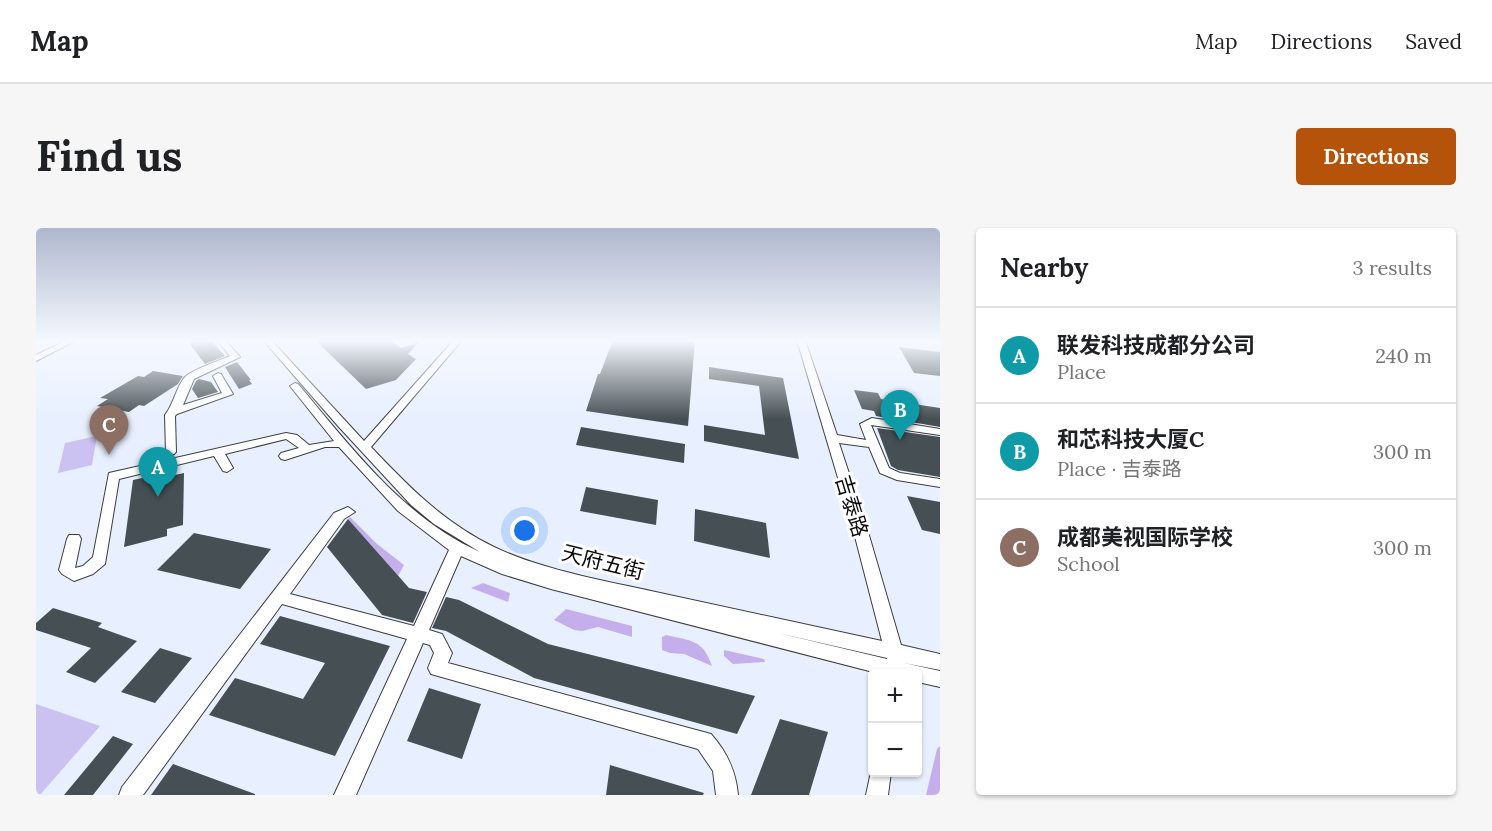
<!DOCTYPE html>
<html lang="en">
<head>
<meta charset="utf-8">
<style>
	body { margin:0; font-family:Lora,"Noto Sans SC",serif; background:#f6f6f6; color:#202124 }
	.controls { position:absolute; right:18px; bottom:18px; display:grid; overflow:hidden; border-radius:6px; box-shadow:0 2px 4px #0004 }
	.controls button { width:54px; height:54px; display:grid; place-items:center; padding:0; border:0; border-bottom:2px solid #e0e0e0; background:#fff; color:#202124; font:30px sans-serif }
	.you { position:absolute; left:489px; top:303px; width:21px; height:21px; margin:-15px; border:4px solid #fff; border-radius:50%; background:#1a73e8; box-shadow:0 0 0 9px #1a73e833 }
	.badge { display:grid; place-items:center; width:39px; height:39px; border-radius:50%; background:#b45309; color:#fff; font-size:20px; font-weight:700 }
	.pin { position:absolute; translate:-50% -50px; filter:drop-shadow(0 2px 3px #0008) }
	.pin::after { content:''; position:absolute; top:32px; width:21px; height:18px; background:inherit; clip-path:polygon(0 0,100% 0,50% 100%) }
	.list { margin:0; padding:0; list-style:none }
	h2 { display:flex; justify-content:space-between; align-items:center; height:78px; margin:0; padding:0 24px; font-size:26px }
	h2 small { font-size:20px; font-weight:400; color:#757577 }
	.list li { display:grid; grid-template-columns:39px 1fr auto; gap:18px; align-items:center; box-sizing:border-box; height:96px; padding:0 24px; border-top:2px solid #e0e0e0 }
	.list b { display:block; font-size:22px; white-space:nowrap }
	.list p { margin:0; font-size:20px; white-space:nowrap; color:#757577 }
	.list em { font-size:20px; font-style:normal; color:#757577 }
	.map { position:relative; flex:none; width:904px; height:567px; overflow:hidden; border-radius:6px }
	header { display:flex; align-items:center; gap:36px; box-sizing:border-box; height:84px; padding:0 30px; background:#fff; border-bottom:2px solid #e0e0e0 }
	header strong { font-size:28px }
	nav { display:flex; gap:33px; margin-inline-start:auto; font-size:21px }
	.intro { display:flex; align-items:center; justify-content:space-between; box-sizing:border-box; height:144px; padding:0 36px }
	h1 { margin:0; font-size:42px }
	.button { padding:15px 27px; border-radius:6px; background:#b45309; color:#fff; font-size:21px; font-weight:700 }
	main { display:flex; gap:36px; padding:0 36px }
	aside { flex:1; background:#fff; border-radius:6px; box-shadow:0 2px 4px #0004 }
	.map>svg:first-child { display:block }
	.green { fill:#c4afec }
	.pitch { fill:#ccc2f2 }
	.building { fill:#465054 }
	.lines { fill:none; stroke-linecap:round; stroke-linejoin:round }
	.minor-casing { stroke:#3d3d3d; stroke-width:2 }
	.minor { fill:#fff; fill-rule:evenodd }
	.labels { text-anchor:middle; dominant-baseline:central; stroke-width:6; stroke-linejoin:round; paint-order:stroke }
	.street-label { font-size:21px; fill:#0a0a0a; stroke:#fff }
</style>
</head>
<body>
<header>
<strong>Map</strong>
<nav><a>Map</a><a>Directions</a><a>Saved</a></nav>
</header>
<div class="intro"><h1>Find us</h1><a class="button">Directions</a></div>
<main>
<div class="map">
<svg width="904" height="567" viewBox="0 0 904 567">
	<rect width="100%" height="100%" fill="#e8f0ff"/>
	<path class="green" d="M314,289L341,316L368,337L362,348L312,291Z
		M447,355L474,365L472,374L435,360Z
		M530,381L596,398V409L562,399L546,403L538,402L518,392Z
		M630,407C655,413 667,411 676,438L648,426L634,425L626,422V409Z
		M688,422L728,431L729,434L697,436L688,428Z
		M904,518V567H890L901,521Z"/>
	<path class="pitch" d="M61,208L56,237L22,245L29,215Z
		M0,476L64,498L4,567H0Z"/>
	<path class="building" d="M154,112H175L189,128L169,136L153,115L155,114Z
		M279,112H354L365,120L383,114L372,126L380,131L360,152L330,161Z
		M577,112L602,114V112H659L652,198L550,183L562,146H564Z
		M863,119L904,124V148L878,145Z
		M201,134L215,152H213L216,156L203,161L189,139Z
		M673,139L747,150L763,231L668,213V197L729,207L723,158L673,151Z
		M117,143L147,148L142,156L108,178L103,177L93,184L61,178L72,171L64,170L102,148L108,149Z
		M163,151L175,154L182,164L162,170L156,161L160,153Z
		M818,162L842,165L845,171L904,180V199L840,188L838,183L826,181Z
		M545,199L649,216L648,235L540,217Z
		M841,200L904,209V249L862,242L855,238Z
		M134,244V248L148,245L147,297L131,301V308L88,319L97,252Z
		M550,259L622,272L620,297L544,283Z
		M871,268L904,274V306L886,302Z
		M659,281L730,295L734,330L658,313Z
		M312,291L373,360L391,364L377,395L346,387L291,319Z
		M158,305L235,321L204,361L121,342Z
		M410,369L423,372L512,416L719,468L701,506L498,450L410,403L396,400Z
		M17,380L66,395L62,399L101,413L59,455L30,444L55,420L0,402V395Z
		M244,388L354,418L299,528L173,487L199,450L267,471L289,435L224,416Z
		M124,420L156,430L119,475L85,464Z
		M393,460L445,476L426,531L371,513Z
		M744,491L792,504L773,567H715Z
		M77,508L97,516L57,567H28Z
		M137,536L219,566V567H115Z
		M574,537L668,565L667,567H570Z"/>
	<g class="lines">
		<defs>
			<path id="minor" d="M31,112H41L0,133V127Z
				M181,112H189L204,129L158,151L147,177L186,165L177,148L182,145L185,146L197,166L141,186L139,188L140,224L138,226H130L129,187C138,176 140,159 149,149C157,141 183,133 194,128Z
				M227,112H235L328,213L418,112H426L335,219C373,259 407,294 458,319C504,341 565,352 615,363C692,380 769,396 846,413L816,297L761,112H769L801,207L830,212L824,196L836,190L904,201V207L835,197L853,240L864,245L904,251V259L861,252L844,245L833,219L803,215L830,297L865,417L904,426V442L868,435L904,443V459L882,454V446H845L515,361L466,346L425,328L393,402L406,406L416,425L412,435L675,506C691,524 700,543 702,567H680L677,543L662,521L395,446L392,440L398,425L394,417L387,415L320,567H298L371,411L246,376L107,567H83L86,559L298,285L312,279L319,284L308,291L254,366L378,398L413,322L362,283L303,219H289L249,232L245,231L243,228L245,225L263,220L250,211L189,226L197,240L191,244L187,243L178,228L83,251L69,336L57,346L38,353L26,346L23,342L31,311L33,307H43L45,311L39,340L47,338L57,329L73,245L250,205L261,207L273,217L298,213L254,158L259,155L262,156C315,219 368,290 444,324L398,296L375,277L302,198ZM742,405L851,430V431Z
				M836,539V544H855L852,567H830Z"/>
		</defs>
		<use href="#minor" class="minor-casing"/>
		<use href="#minor" class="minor"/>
	</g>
	<linearGradient id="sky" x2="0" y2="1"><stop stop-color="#afb7ce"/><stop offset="0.59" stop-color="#f5f8ff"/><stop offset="1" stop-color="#f5f8ff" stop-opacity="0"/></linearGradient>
	<rect width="904" height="191" fill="url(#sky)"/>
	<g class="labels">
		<g class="street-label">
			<text transform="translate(816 278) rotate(73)">吉泰路</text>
			<text transform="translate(567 334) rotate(14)">天府五街</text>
		</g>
	</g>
</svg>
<div class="controls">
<button>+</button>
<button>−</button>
</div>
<div class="you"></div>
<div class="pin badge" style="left:122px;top:269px;background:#0f9aa8">A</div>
<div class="pin badge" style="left:864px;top:212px;background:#0f9aa8">B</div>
<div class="pin badge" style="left:73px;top:227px;background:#8d6e63">C</div>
</div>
<aside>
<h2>Nearby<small>3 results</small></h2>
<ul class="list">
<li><span class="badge" style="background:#0f9aa8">A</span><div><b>联发科技成都分公司</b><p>Place</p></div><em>240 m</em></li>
<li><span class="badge" style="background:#0f9aa8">B</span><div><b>和芯科技大厦C</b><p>Place · 吉泰路</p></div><em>300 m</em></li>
<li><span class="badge" style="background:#8d6e63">C</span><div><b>成都美视国际学校</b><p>School</p></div><em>300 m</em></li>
</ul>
</aside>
</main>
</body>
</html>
